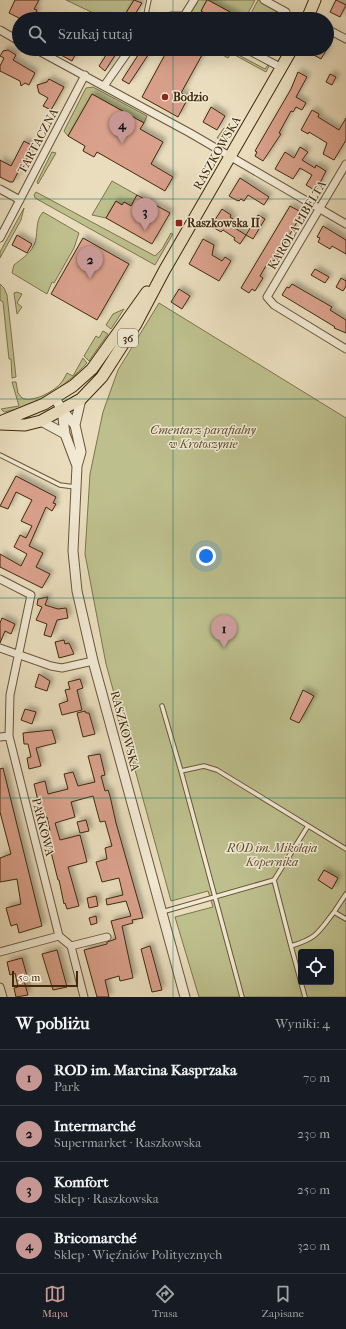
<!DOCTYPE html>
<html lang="pl">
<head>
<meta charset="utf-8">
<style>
	body { margin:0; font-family:"IM FELL French Canon",serif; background:#20242c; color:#f1f3f6 }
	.controls { position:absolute; right:12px; bottom:12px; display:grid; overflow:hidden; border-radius:4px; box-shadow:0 4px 16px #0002 }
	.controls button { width:36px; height:36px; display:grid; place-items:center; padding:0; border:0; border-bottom:1px solid #363941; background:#171b24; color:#f1f3f6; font:20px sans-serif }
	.scale { position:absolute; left:12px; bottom:10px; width:66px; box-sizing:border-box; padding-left:4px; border:2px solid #40290c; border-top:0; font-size:11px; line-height:14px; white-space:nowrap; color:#40290c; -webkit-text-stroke:3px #f1e9d4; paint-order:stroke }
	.you { position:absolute; left:206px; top:556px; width:14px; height:14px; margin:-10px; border:3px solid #fff; border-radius:50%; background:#1a73e8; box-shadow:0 0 0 6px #1a73e833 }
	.badge { display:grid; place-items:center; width:26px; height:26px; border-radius:50%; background:#c59692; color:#111; font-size:13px; font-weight:700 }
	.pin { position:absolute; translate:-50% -33px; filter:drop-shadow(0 1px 2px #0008) }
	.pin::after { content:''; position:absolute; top:21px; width:14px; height:12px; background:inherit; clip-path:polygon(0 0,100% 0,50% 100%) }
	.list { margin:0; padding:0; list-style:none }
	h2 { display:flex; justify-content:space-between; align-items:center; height:52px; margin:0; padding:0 16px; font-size:17px }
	h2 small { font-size:13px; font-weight:400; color:#9ea1a6 }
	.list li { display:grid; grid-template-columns:26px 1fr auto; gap:12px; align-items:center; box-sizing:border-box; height:56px; padding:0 16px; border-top:1px solid #363941 }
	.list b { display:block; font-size:15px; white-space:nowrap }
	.list p { margin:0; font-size:13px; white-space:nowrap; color:#9ea1a6 }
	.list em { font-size:13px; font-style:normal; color:#9ea1a6 }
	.icon { flex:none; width:22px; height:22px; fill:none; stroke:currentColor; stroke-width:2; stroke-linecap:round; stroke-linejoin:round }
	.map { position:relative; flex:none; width:346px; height:997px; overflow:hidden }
	.search { position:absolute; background:#171b24; box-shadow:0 4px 16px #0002; left:12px; right:12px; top:12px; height:44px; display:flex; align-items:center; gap:10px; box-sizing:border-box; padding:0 14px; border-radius:22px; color:#9ea1a6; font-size:15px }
	.sheet { height:276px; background:#171b24 }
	nav { display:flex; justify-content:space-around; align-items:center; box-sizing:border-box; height:56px; border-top:1px solid #363941; background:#171b24; font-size:11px; color:#9ea1a6 }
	nav a { display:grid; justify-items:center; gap:2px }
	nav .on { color:#c59692 }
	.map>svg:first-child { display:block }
	.green { fill:#bdbf8d; stroke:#7e744c; fill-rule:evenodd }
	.building { fill:#d9a08b; stroke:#40290c; filter:url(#shadow) }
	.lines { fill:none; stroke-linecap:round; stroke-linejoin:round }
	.service-casing { stroke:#6a5638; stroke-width:5.5 }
	.minor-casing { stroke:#6a5638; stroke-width:9 }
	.tertiary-casing { stroke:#6a5638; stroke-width:11 }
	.primary-casing { stroke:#40290c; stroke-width:13 }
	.service { stroke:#f1e9d4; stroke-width:3.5 }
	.minor { stroke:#f1e9d4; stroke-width:7 }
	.tertiary { stroke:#f1e9d4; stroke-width:9 }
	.primary { stroke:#e9ddbd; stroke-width:11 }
	.grid { fill:none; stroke:#0f766e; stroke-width:1; stroke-opacity:0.55 }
	.poi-dot { fill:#8f2418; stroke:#f1e9d4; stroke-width:1.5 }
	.labels { text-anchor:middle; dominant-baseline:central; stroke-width:3; stroke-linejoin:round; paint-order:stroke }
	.shield { fill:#f1e9d4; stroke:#756348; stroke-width:1 }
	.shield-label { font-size:11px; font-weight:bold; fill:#40290c }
	.poi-label { font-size:12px; font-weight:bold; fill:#40290c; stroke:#f1e9d4; text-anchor:start }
	.street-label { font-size:12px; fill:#40290c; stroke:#f1e9d4 }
	.park-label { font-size:12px; font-style:italic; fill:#5f4e2c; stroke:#f1e9d4 }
</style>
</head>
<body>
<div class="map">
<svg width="346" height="997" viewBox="0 0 346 997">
	<defs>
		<filter id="shadow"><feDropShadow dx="3.5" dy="-3.5" stdDeviation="2" flood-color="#0004"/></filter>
	</defs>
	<rect width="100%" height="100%" fill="#e9ddbd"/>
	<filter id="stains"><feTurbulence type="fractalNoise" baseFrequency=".005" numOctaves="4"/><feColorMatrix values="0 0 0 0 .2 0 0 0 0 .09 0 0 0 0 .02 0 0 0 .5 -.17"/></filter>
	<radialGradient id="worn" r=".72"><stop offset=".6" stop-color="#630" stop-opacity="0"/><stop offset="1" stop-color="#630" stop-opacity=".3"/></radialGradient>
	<path class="green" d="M66,0H134L122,19H106Z
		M197,0H207L201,11L204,13L201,19H195L191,13Z
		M208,0H255L245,19H243Z
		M258,0L276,10L277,19H248Z
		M212,49H231V51L265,69L268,65L269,66L266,72L231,53L228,58Z
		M93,87L147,116L144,123L92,94L68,136L64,131L86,88Z
		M224,128L231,132L227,139L217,138Z
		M52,152L56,153L38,184L37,182Z
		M112,181L137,195L131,206L124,202L122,205L116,201L106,218L92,215Z
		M36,192L155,256L162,249L171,233L173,234L155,265L35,198L34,195Z
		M24,208L21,220L0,258V252Z
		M43,212L79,233L74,248L54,283L52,282L47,294L12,273L14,265C21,259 29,255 34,245C39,234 34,222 43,212Z
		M0,284L4,288L7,295L16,377L12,378L11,359H9L3,302L0,300Z
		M17,292L22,294L17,303L22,307L17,314L14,293Z
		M159,303L346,418V997H199L175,917L213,907L208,891L171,901L106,664L85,554L90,474L103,412L118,370ZM301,952H331V982H301Z
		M124,309L111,329L106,325L113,314Z
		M103,331L108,334L89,361L84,356L96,336L99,338Z
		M83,358L87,363C65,387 36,406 4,412L1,409L19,406L12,382H16L18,393L22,398C32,403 53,392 60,384C63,381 65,377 67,373L73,376Z"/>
	<path class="building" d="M15,0H39L34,9L37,10L33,19H21L9,13Z
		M134,0L142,3L132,19H129L124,16Z
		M207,0H208L243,19H216L201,11Z
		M336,0L346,5L340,17L330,12Z
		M50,49H78L72,61Z
		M110,49H119L105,71L99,66Z
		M142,49H152L129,84L122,80Z
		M168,49H191L202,55L181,93L189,96L178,117L142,97Z
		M303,49H327L321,59Z
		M8,50L16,55L13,60L35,73L29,85L25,83L21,86L20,81L0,71V66L4,58L0,56L3,51Z
		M298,72L307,77L296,97L306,103L302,110L296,107L293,112L291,111L279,133L281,134L263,161L255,156L257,152L255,151L291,89Z
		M330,74L336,77L332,85L326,82Z
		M49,79L64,87L51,110L43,106L48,98L39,93L37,85L47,82Z
		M92,94L144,123L140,129L163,142L151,164L173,177L165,191L97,152L94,157L83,151L85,146L68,136Z
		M211,107L225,116L217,130L203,122Z
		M312,110L319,114L318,117L339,130L346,118V140L334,160L323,154L327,143L309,132L308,134L301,130Z
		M24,141L31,145L29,149L31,150L23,167L21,166L13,182H10L0,177V160L11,166Z
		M300,147L308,152L302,160L315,168L316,165L326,171L316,191L306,185L312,175L300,168L293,179L275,169L285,152L294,158Z
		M240,178L269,197L264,205L248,195L244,201L241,199L239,201L236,200L229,196Z
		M137,195L170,213L152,244L106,218L116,201L122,205L124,202L131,206Z
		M290,206L299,211L297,215L300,217L274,261L270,259L260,276L263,278L255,291L252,289L249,293L241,288Z
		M222,209L231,215L230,217L233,219L230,225L246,235L240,244L234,240L235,238L223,230L221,232L211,226Z
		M258,215L265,219L253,239L246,235Z
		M323,226L346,240V254L332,246L330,249L318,242L320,238L317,237Z
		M17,235L32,244L27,253L12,245Z
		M83,238L129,264L97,320L51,294Z
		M203,239L214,245L212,255L222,261L225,257L231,261L219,281L189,264Z
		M315,269L329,277L325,283L311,275Z
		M341,278L346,281V286L343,291L336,287Z
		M292,284L332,307L330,310L346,320V333L334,328L335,327L282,295L287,287L289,288Z
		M179,289L190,296L182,309L171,302Z
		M16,476L56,497L53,503L56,504L52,511L46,507L29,546L43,553L36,567L50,574L42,588L0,567V554L21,566L27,554L14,547L20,535L26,538L32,526L21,521L32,500L16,492L8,509L0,506Z
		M48,597L45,605L58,609L66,608L68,618L57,620L51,637L44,635L47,624L36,620L42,607L37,605L38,599Z
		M2,618L15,624L11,634L5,631L0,643V623Z
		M64,640L65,644L69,643L74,654L59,658L55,642Z
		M39,674L50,681L47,691L35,687Z
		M80,679L83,688L77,690L82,710L62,715L59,704L68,701L65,690L70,689L68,682Z
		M303,690L314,696L299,723L290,719Z
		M25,709L36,712L32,724L21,720Z
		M85,711L86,713H89L95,734L83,737L77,713Z
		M52,730L56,743L36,748L41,766L29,769L27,758L31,757L28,744H24L23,733Z
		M100,754L105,775L101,776L105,791L108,790L110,796L116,823L143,918L132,920L133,923L122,926L133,978L120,981L119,976L105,980L109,997H97L84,950L107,944V942L116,939L111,921L131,916L126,901L107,905L106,899L123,895L119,878L102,882L96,862L107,859L105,848L112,846L105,821L100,822L93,796L71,802L75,817L55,823L60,840L80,835L87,862L68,867L79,906L67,909L65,903L64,904L59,880H58L46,832L50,831L47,817L42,818L34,784L45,781L48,794L68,789L64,774L73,772L78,786L95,782L88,756Z
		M3,768L42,926L19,933L17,924L11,926L6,908L21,904L17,879L0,882V858L11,854L0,812V769Z
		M86,820L89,831L80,833L77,822Z
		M324,870L338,878L332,889L318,880Z
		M96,896L98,906L89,908L87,898Z
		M96,916L97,923L91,925L89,918Z
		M150,946L162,990L152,992L141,949Z
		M57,950L67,987L53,990L42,954Z
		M22,958L27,976L23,977L28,995L16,997L14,988L18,987L15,973L10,975L7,962Z"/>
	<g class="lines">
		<defs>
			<path id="service" d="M145,19L149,0
				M0,455L60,485L75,487
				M162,706L181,771L242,997
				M181,771L204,766L217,770L346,849
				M274,880L291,946
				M162,912L274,880L308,826
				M334,912L346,894
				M305,997L291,946C317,938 318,933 334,912L346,919"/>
			<path id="minor" d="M264,0L286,12
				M164,19L171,16H184L194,0
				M327,29L346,39
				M0,30L19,41
				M35,49L190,133L346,224
				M246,49L282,68
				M104,86L130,49
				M346,164L267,297L274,305L346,349
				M0,189L20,200
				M0,238L85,75
				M0,579L31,595L10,695L9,736L59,936L71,946L84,997
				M0,648L51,666L62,668L93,661
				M0,737L9,736
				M71,946L107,937
				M0,952L59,936
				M0,987L3,997"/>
			<path id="tertiary" d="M55,398L62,410L75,425L81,452L77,466L73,551L77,591L93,661L185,997
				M62,410L65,434L77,466
				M41,421L65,434
				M75,425L81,399"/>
			<path id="primary" d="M307,19L315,0
				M0,422L44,404L73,386L92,369L147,292
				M0,424L25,425L41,421L81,399L102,377L136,324L164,271L292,49"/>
		</defs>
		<use href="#service" class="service-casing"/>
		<use href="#minor" class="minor-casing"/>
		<use href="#tertiary" class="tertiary-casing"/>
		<use href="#primary" class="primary-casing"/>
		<use href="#service" class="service"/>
		<use href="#minor" class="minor"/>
		<use href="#tertiary" class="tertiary"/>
		<use href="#primary" class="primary"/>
	</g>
	<path class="grid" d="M173,0V19M173,49V997M0,199H346M0,399H346M0,598H346M0,798H346"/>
	<g class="poi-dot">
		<circle cx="165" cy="97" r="4"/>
		<rect x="175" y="219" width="8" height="8" rx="2"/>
	</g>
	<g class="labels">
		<rect class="shield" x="118" y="329" width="20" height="18" rx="3"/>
		<g class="shield-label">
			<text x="128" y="338">36</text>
		</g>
		<g class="poi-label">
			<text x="173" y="97">Bodzio</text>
			<text x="187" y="223">Raszkowska II</text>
		</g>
		<g class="street-label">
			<text transform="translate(38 141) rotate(-62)">TARTACZNA</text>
			<text transform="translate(217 153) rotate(-60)">RASZKOWSKA</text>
			<text transform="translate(297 225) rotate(-59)">KAROLA LIBELTA</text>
			<text transform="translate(125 731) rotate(75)">RASZKOWSKA</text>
			<text transform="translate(43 827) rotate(76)">PARKOWA</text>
		</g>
		<g class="park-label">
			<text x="203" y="430">Cmentarz parafialny<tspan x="203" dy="14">w Krotoszynie</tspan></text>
			<text x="272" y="848">ROD im. Mikołaja<tspan x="272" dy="14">Kopernika</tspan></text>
		</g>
	</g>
	<rect width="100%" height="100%" filter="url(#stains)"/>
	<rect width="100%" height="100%" fill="url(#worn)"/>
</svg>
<div class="controls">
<button><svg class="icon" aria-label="locate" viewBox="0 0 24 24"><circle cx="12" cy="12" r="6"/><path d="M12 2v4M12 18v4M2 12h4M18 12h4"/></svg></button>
</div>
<div class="scale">50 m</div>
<div class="you"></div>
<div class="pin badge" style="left:224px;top:648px">1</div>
<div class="pin badge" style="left:90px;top:279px">2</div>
<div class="pin badge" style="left:145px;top:231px">3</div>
<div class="pin badge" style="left:122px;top:144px">4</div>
<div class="search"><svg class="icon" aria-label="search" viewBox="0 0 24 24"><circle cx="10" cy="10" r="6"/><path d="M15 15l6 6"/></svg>Szukaj tutaj</div>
</div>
<section class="sheet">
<h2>W pobliżu<small>Wyniki: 4</small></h2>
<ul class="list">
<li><span class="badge">1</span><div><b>ROD im. Marcina Kasprzaka</b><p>Park</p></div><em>70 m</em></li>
<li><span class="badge">2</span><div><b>Intermarché</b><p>Supermarket · Raszkowska</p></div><em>230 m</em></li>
<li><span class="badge">3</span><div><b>Komfort</b><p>Sklep · Raszkowska</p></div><em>250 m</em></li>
<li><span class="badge">4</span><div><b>Bricomarché</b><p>Sklep · Więźniów Politycznych</p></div><em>320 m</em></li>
</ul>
</section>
<nav>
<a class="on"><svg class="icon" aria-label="map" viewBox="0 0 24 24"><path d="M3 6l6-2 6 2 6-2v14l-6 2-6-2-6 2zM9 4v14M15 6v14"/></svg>Mapa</a>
<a><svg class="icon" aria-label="directions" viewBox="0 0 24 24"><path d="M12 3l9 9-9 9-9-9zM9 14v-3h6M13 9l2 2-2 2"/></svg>Trasa</a>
<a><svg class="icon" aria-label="saved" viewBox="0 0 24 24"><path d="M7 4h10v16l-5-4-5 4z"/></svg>Zapisane</a>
</nav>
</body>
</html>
